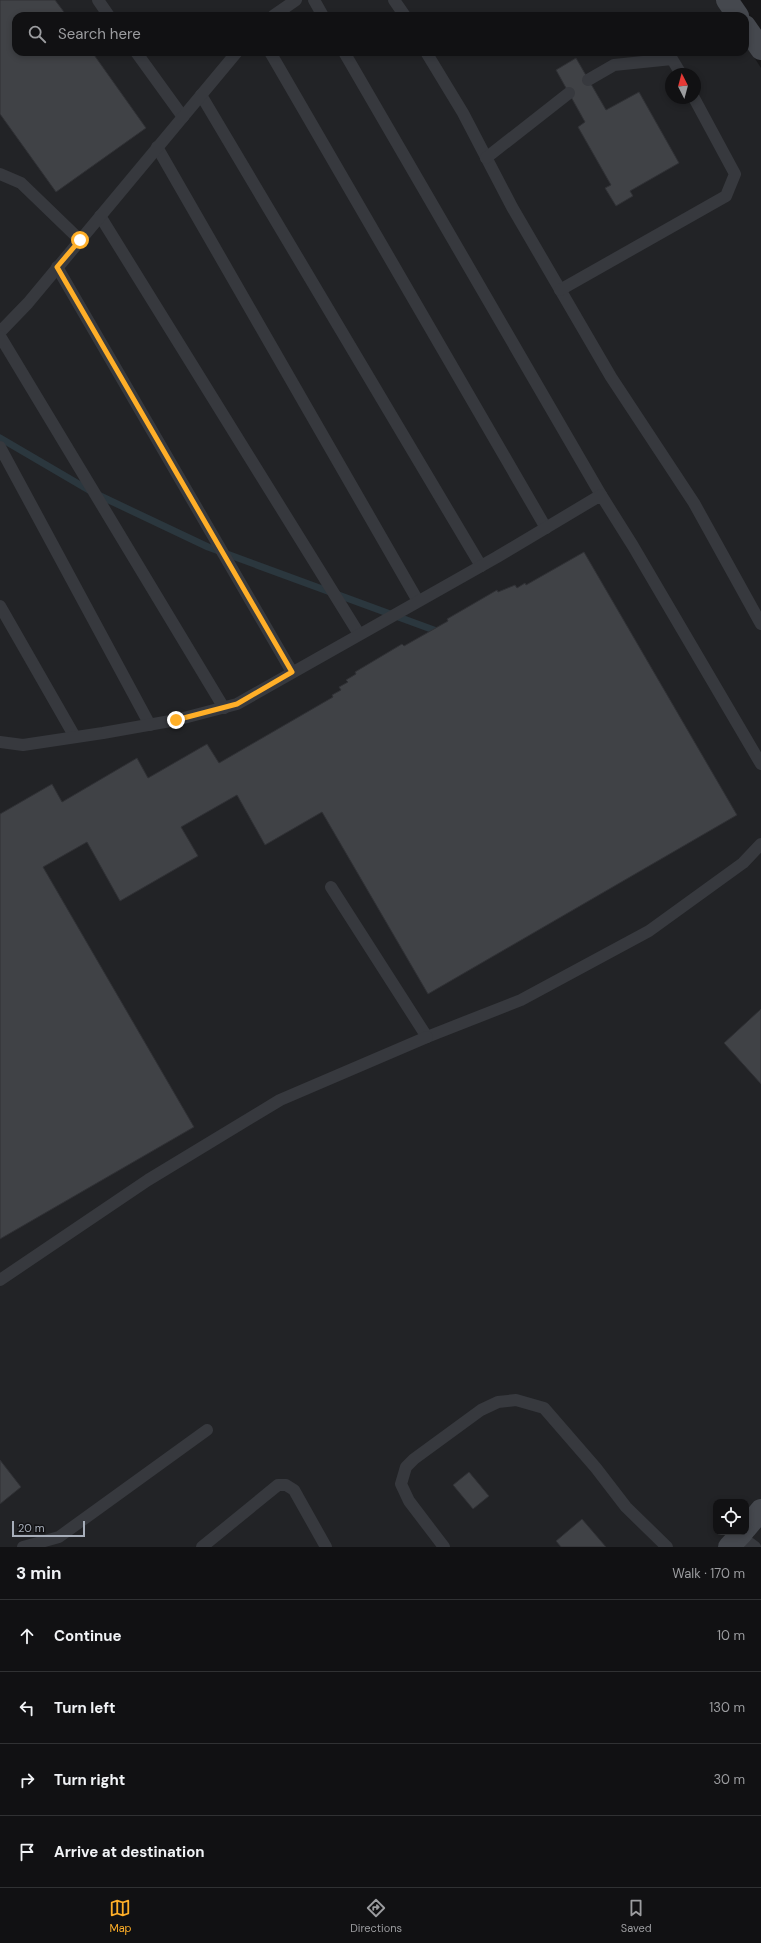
<!DOCTYPE html>
<html lang="en">
<head>
<meta charset="utf-8">
<style>
	body { margin:0; font-family:"DM Sans",sans-serif; background:#1a1a1c; color:#f1f3f6 }
	.controls { position:absolute; right:12px; bottom:12px; display:grid; overflow:hidden; border-radius:8px; box-shadow:0 2px 6px #0003 }
	.controls button { width:36px; height:36px; display:grid; place-items:center; padding:0; border:0; border-bottom:1px solid #303133; background:#111113; color:#f1f3f6; font:20px sans-serif }
	.compass { position:absolute; left:665px; top:68px; width:36px; height:36px; border-radius:50%; background:#111113; box-shadow:0 2px 6px #0003; rotate:354deg }
	.scale { position:absolute; left:12px; bottom:10px; width:73px; box-sizing:border-box; padding-left:4px; border:2px solid #a7aeba; border-top:0; font-size:11px; line-height:14px; white-space:nowrap; color:#a7aeba; -webkit-text-stroke:3px #121214; paint-order:stroke }
	.stop { position:absolute; width:12px; height:12px; margin:-9px; border:3px solid #ffaf28; border-radius:50%; background:#fff }
	.stop.end { background:#ffaf28; border-color:#fff; box-shadow:0 1px 4px #0008 }
	.list { margin:0; padding:0; list-style:none }
	h2 { display:flex; justify-content:space-between; align-items:center; height:52px; margin:0; padding:0 16px; font-size:17px }
	h2 small { font-size:13px; font-weight:400; color:#9c9da0 }
	.list li { display:grid; grid-template-columns:26px 1fr auto; gap:12px; align-items:center; box-sizing:border-box; height:72px; padding:0 16px; border-top:1px solid #303133 }
	.list b { display:block; font-size:15px; white-space:nowrap }
	.list em { font-size:13px; font-style:normal; color:#9c9da0 }
	.icon { flex:none; width:22px; height:22px; fill:none; stroke:currentColor; stroke-width:2; stroke-linecap:round; stroke-linejoin:round }
	.map { position:relative; flex:none; width:761px; height:1547px; overflow:hidden }
	.search { position:absolute; background:#111113; box-shadow:0 2px 6px #0003; left:12px; right:12px; top:12px; height:44px; display:flex; align-items:center; gap:10px; box-sizing:border-box; padding:0 14px; border-radius:12px; color:#9c9da0; font-size:15px }
	.sheet { height:340px; background:#111113 }
	nav { display:flex; justify-content:space-around; align-items:center; box-sizing:border-box; height:56px; border-top:1px solid #303133; background:#111113; font-size:11px; color:#9c9da0 }
	nav a { display:grid; justify-items:center; gap:2px }
	nav .on { color:#ffaf28 }
	.map>svg:first-child { display:block }
	.built { fill:#222326; fill-rule:evenodd }
	.lines { fill:none; stroke-linecap:round; stroke-linejoin:round }
	.stream { stroke:#2b373e; stroke-width:7 }
	.building { fill:#404246; stroke:#303135 }
	.lane { stroke:#37393e; stroke-width:12 }
	.secondary { stroke:#45484e; stroke-width:22 }
	.route { stroke:#ffaf28; stroke-width:5 }
</style>
</head>
<body>
<div class="map">
<svg width="761" height="1547" viewBox="0 0 761 1547">
	<rect width="100%" height="100%" fill="#171719"/>
	<!-- built -->
	<path class="built" d="M0 0H716L727 16H16V52H745V43L761 68V1547H0ZM671 74H695V98H671ZM716 1502H746V1532H716Z"/>
	<g class="lines">
		<!-- stream -->
		<path class="stream" d="M0 438 94 493 208 547 442 633"/>
	</g>
	<!-- building -->
	<g class="building">
		<path d="M0 0H55L67 16H16V52H92L146 128 56 192 0 114Z"/>
		<path d="M576 58 606 110 639 92 679 163 630 191 633 196 616 206 605 188 611 185 578 127 585 122 556 70Z"/>
		<path d="M584 552 737 815 428 994 322 812 265 845 237 795 181 827 198 856 120 901 87 842 43 867 194 1127 0 1239V814L52 784 62 802 137 758 148 778 207 744 219 763 333 697 332 695 341 690 339 687 348 682 346 680 356 674 355 672 402 644 404 646 448 621 447 619 497 590 498 592 515 585 517 588 525 583 526 585Z"/>
		<path d="M761 1009V1084L724 1043Z"/>
		<path d="M0 1460 21 1487 0 1504Z"/>
		<path d="M469 1472 489 1496 473 1509 453 1485Z"/>
		<path d="M582 1519 606 1547H561L556 1541Z"/>
	</g>
	<g class="lines">
		<!-- lane -->
		<g class="lane">
			<path d="M98 0 109 16"/>
			<path d="M314 0 323 16"/>
			<path d="M394 0 405 16"/>
			<path d="M273 16 296 0"/>
			<path d="M136 52 183 117"/>
			<path d="M270 52 546 528"/>
			<path d="M344 52 601 495"/>
			<path d="M426 52 463 113 512 207 611 377 694 503 761 624"/>
			<path d="M588 80 614 65 672 59 681 74"/>
			<path d="M201 95 481 566"/>
			<path d="M157 147 418 601"/>
			<path d="M486 158 569 93"/>
			<path d="M0 174 21 183 80 240"/>
			<path d="M100 216 359 634"/>
			<path d="M57 267 292 672"/>
			<path d="M560 290 726 196 735 174 694 98"/>
			<path d="M0 332 28 303 237 52"/>
			<path d="M0 336 224 708"/>
			<path d="M0 447 150 725"/>
			<path d="M0 606 75 737"/>
			<path d="M0 742 23 745 103 733 176 720 237 704 497 557 601 495 633 546 761 764"/>
			<path d="M331 887 427 1037 521 1000 649 931 743 863 761 844"/>
			<path d="M0 1280 148 1180 280 1100 427 1037"/>
			<path d="M740 1536 755 1547"/>
			<path d="M23 1547 59 1537 207 1430"/>
			<path d="M202 1547 278 1485H286L294 1490 326 1547"/>
			<path d="M444 1547 409 1501 401 1484 406 1467 414 1459 481 1410 498 1402 516 1400 544 1408 596 1468 626 1507 667 1547"/>
		</g>
		<!-- secondary -->
		<g class="secondary">
			<path d="M727 0 738 16"/>
			<path d="M745 26 761 49"/>
			<path d="M746 1528 761 1510"/>
			<path d="M729 1547 743 1532"/>
		</g>
	</g>
	<g class="lines">
		<!-- route -->
		<path class="route" d="M80 240 57 267 292 672 237 704 176 720"/>
	</g>
</svg>
<div class="controls">
<button><svg class="icon" aria-label="locate" viewBox="0 0 24 24"><circle cx="12" cy="12" r="6"/><path d="M12 2v4M12 18v4M2 12h4M18 12h4"/></svg></button>
</div>
<svg class="compass" viewBox="-18 -18 36 36"><path d="M0-13l5 13h-10z" fill="#e53935"/><path d="M0 13l5-13h-10z" fill="#9c9da0"/></svg>
<div class="scale">20 m</div>
<div class="stop" style="left:80px;top:240px"></div>
<div class="stop end" style="left:176px;top:720px"></div>
<div class="search"><svg class="icon" aria-label="search" viewBox="0 0 24 24"><circle cx="10" cy="10" r="6"/><path d="M15 15l6 6"/></svg>Search here</div>
</div>
<section class="sheet">
<h2>3 min<small>Walk · 170 m</small></h2>
<ul class="list">
<li><svg class="icon" aria-label="ahead" viewBox="0 0 24 24"><path d="M12 20V5M6 11l6-6 6 6"/></svg><div><b>Continue</b></div><em>10 m</em></li>
<li><svg class="icon" aria-label="left" viewBox="0 0 24 24"><path d="M17 20v-9H6M10 6l-5 5 5 5"/></svg><div><b>Turn left</b></div><em>130 m</em></li>
<li><svg class="icon" aria-label="right" viewBox="0 0 24 24"><path d="M7 20v-9h11M14 6l5 5-5 5"/></svg><div><b>Turn right</b></div><em>30 m</em></li>
<li><svg class="icon" aria-label="arrive" viewBox="0 0 24 24"><path d="M6 21V4h12l-3 4 3 4H6"/></svg><div><b>Arrive at destination</b></div></li>
</ul>
</section>
<nav>
<a class="on"><svg class="icon" aria-label="map" viewBox="0 0 24 24"><path d="M3 6l6-2 6 2 6-2v14l-6 2-6-2-6 2zM9 4v14M15 6v14"/></svg>Map</a>
<a><svg class="icon" aria-label="directions" viewBox="0 0 24 24"><path d="M12 3l9 9-9 9-9-9zM9 14v-3h6M13 9l2 2-2 2"/></svg>Directions</a>
<a><svg class="icon" aria-label="saved" viewBox="0 0 24 24"><path d="M7 4h10v16l-5-4-5 4z"/></svg>Saved</a>
</nav>
</body>
</html>
